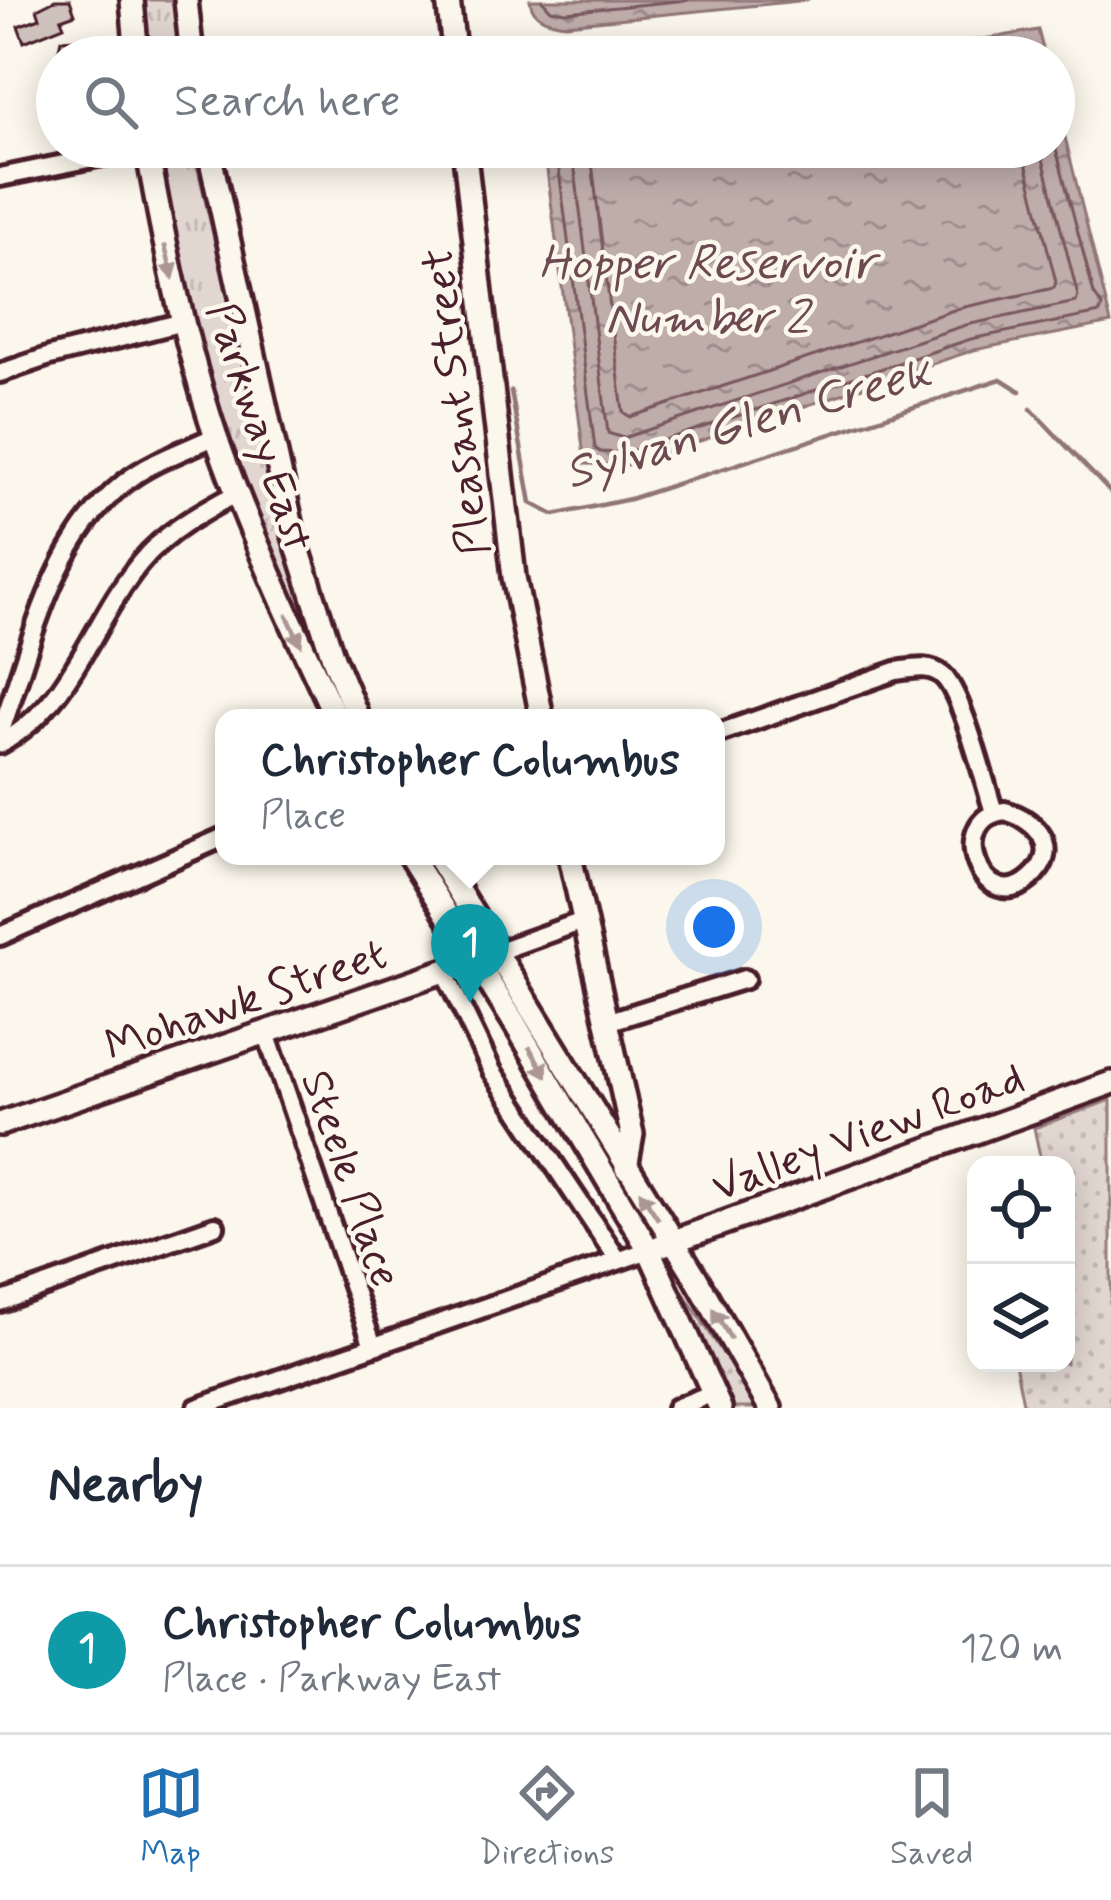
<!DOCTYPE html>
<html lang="en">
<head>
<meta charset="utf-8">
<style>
	body { margin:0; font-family:Mynerve,sans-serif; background:#f2f2f3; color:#1f2937 }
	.controls { position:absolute; right:36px; bottom:36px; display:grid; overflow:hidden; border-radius:24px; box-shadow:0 6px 30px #0003 }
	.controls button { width:108px; height:108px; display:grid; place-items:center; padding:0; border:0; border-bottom:3px solid #e0e1e3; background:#fff; color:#1f2937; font:60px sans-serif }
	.you { position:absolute; left:714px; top:927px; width:42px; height:42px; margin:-30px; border:9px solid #fff; border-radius:50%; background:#1a73e8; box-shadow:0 0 0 18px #1a73e833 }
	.badge { display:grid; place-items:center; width:78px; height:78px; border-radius:50%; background:#1f6fb2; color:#fff; font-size:39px; font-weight:700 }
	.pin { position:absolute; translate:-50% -99px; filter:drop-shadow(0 3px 6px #0008) }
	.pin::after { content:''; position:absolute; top:63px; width:42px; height:36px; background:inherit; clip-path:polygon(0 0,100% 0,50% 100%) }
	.popup { position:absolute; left:215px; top:709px; width:510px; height:156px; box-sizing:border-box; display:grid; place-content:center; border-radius:24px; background:#fff; filter:drop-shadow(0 3px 9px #0005); font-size:39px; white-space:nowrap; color:#747a83 }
	.popup b { font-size:45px; color:#1f2937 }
	.popup::after { content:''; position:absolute; left:50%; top:100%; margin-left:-24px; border:24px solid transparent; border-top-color:#fff }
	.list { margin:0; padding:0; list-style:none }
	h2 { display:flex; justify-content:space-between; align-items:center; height:156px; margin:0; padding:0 48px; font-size:51px }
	h2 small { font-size:39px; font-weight:400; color:#747a83 }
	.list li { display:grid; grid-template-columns:78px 1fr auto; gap:36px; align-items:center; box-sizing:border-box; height:168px; padding:0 48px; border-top:3px solid #e0e1e3 }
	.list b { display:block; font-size:45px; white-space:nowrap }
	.list p { margin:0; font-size:39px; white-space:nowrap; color:#747a83 }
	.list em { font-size:39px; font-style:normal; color:#747a83 }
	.icon { flex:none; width:66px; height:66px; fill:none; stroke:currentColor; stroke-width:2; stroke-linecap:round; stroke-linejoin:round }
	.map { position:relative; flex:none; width:1111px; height:1408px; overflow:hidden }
	.search { position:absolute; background:#fff; box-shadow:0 6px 30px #0003; left:36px; right:36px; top:36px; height:132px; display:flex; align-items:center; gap:30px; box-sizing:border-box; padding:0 42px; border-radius:66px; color:#747a83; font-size:45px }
	.sheet { height:324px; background:#fff }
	nav { display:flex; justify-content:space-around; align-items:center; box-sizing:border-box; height:168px; border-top:3px solid #e0e1e3; background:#fff; font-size:33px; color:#747a83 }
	nav a { display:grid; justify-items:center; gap:6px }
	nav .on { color:#1f6fb2 }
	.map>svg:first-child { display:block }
	.grass { fill:url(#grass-tufts); stroke:#967b7e; stroke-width:3 }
	.park { fill:url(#park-dots); stroke:#967b7e; stroke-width:3 }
	.water { fill:url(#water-ripples); stroke:#907477; stroke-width:3 }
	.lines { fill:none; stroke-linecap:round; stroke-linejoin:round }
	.shore { stroke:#79585e; stroke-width:3 }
	.stream { stroke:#907477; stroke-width:4.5 }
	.building { fill:#cfc2bc; stroke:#4a1f2b; stroke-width:3 }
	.minor-casing { stroke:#4a1f2b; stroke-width:26 }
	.tertiary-casing { stroke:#4a1f2b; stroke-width:30 }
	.minor { stroke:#fbf7ec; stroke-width:16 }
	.tertiary { stroke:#fbf7ec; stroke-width:21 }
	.oneway { fill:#ab9695 }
	.labels { text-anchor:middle; stroke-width:9; stroke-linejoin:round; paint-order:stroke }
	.street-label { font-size:45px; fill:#4a1f2b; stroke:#fbf7ec }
	.water-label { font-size:48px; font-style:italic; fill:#6d4a51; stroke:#fbf7ec }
</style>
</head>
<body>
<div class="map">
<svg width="1111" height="1408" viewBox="0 0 1111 1408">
	<defs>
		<pattern id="grass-tufts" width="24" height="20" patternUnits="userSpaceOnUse" patternTransform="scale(3)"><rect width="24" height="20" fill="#e2d7d0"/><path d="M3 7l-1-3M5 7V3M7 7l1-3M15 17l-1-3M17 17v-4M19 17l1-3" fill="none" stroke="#c3b8b3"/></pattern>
		<pattern id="park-dots" width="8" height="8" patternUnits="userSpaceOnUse" patternTransform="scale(3)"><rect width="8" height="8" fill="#e2d7d0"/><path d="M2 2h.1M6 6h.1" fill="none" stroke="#c3b8b3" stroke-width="1.8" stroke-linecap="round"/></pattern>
		<pattern id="water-ripples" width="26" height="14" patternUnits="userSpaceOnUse" patternTransform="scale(3)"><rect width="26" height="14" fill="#bfadaa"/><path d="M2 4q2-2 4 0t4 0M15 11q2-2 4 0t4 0" fill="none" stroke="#9d8c8b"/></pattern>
	</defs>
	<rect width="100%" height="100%" fill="#fbf7ec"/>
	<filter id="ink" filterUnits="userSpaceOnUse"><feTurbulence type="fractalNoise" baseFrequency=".00833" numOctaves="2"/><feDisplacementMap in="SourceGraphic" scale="24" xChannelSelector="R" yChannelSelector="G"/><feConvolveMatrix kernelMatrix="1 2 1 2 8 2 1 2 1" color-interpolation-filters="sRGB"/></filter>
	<g filter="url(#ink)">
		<!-- grass -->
		<g class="grass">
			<path d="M140 0H177L184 57H144Z"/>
			<path d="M187 152 196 161 284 541 347 718H342L232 466 177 269 160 162 165 156Z"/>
		</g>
		<!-- park -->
		<g class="park">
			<path d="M1111 1100V1408H1024L1015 1363H1066V1165H1042L1034 1128Z"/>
			<path d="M671 1273 758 1408H730Z"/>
		</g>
		<!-- water -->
		<g class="water">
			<path d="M530 0H809L566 24C550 22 532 19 530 0Z"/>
			<path d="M1038 30 1045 57H885L892 54Z"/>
			<path d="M1054 93 1111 323 974 350 628 465 585 464 544 147H1054Z"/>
		</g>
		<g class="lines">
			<!-- shore -->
			<g class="shore">
				<path d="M542 0 551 10 566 12 688 0"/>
				<path d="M556 147 595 448 600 452 625 453 971 339 1100 313 1102 306 1094 294 1054 141"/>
				<path d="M572 147 608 433 623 438 966 325 1076 302 1078 296 1040 147"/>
				<path d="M590 147 623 412 630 417 960 308 1054 288 1056 282 1022 147"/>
			</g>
			<!-- stream -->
			<g class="stream">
				<path d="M511 391 531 503 554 515 630 499 1001 379 1020 391"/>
				<path d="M1031 409 1111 493"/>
			</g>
		</g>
		<!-- building -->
		<g class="building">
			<path d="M55 0H70L75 14 61 19 64 26 24 42 18 26 40 18 37 9Z"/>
			<path d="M76 39 80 57H57L61 40Z"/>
		</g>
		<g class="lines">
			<defs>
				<g id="minor">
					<path d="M0 177 147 147"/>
					<path d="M0 373 50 356 183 322"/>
					<path d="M0 733C31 648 50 543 124 483 150 462 186 450 216 436"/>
					<path d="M716 734 896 671C912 669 929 664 942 675 962 691 985 785 994 812"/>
					<path d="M0 744C73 704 90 624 140 563 165 532 202 512 237 493"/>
					<path d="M1005 811C1037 820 1063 849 1031 878 983 921 944 818 1005 811Z"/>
					<path d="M0 936 224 837"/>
					<path d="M496 952 583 921"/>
					<path d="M444 971 492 1071 618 1260"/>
					<path d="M607 1022 745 979"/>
					<path d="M266 1033 373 1346"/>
					<path d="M0 1302 215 1226"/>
					<path d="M197 1408 649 1250"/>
					<path d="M676 1408 713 1393"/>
				</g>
				<g id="tertiary">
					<path d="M132 0 137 57"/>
					<path d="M186 0 192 57"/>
					<path d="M448 0 455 57"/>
					<path d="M147 147C164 246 185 345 217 440 251 536 293 627 336 718"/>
					<path d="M208 147 294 536 333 658 358 718"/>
					<path d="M464 147 514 577 542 718"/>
					<path d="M410 856 514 1022 649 1250 720 1408"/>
					<path d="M437 856 695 1276 770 1408"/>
					<path d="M570 856 632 1134 626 1168"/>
					<path d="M0 1124 487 956"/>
					<path d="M660 1246 1111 1083"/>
				</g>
			</defs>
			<!-- minor casing -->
			<use href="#minor" class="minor-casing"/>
			<!-- tertiary casing -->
			<use href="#tertiary" class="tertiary-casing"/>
			<!-- minor -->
			<use href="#minor" class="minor"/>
			<!-- tertiary -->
			<use href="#tertiary" class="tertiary"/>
		</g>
		<!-- one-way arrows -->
		<defs><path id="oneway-solid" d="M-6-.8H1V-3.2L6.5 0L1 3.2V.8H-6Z" transform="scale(3)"/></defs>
		<g class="oneway">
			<use href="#oneway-solid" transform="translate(169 262) rotate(76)"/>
			<use href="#oneway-solid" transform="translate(294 630) rotate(65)"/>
			<use href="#oneway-solid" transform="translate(538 1062) rotate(59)"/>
			<use href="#oneway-solid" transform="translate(649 1205) rotate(-123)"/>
			<use href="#oneway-solid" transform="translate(722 1324) rotate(-120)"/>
		</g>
	</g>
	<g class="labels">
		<!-- street labels -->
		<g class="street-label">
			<text transform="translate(454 402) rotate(-97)" y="16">Pleasant Street</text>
			<text transform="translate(262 426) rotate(72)" y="16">Parkway East</text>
			<text transform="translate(245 998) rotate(-19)" y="16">Mohawk Street</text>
			<text transform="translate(867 1130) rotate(-20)" y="16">Valley View Road</text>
			<text transform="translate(353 1178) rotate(71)" y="16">Steele Place</text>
		</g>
		<!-- water labels -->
		<g class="water-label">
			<text x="707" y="278">Hopper Reservoir<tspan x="707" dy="55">Number 2</tspan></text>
			<text transform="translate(747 420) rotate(-16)" y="17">Sylvan Glen Creek</text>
		</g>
	</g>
</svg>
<div class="controls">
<button><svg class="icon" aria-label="locate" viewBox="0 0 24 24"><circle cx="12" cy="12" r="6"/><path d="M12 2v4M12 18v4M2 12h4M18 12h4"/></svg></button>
<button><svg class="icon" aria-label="layers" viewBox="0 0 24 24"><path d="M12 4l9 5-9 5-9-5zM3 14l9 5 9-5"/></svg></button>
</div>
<div class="you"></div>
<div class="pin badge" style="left:470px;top:1003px;background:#0f9aa8">1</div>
<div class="popup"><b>Christopher Columbus</b>Place</div>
<div class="search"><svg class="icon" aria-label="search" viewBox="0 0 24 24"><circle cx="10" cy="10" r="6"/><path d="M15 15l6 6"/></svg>Search here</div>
</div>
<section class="sheet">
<h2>Nearby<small></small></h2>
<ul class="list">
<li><span class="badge" style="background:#0f9aa8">1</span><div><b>Christopher Columbus</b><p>Place · Parkway East</p></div><em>120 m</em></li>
</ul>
</section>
<nav>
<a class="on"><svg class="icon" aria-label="map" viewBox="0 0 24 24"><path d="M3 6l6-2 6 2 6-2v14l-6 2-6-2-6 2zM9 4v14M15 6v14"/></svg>Map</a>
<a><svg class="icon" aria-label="directions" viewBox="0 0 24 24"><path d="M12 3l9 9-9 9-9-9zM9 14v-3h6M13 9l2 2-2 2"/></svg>Directions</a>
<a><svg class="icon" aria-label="saved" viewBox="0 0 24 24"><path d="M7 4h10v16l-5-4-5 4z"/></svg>Saved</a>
</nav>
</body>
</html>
